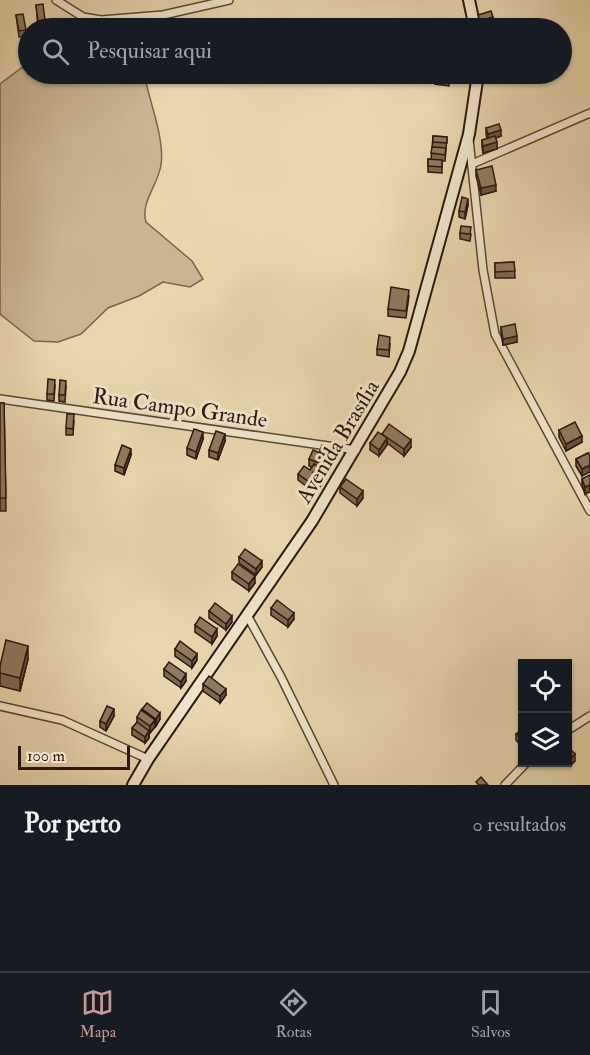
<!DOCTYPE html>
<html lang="pt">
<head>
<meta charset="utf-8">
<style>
	body { margin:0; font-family:"IM FELL Double Pica",serif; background:#20242c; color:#f1f3f6 }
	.controls { position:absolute; right:18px; bottom:18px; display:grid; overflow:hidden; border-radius:0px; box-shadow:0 2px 4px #0004 }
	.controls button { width:54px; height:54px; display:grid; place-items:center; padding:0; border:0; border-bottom:2px solid #363941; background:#171b24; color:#f1f3f6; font:30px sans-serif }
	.scale { position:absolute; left:18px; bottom:15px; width:112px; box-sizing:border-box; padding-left:6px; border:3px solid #2c160e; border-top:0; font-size:16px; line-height:21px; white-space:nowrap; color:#2c160e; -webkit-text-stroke:4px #f0e5ca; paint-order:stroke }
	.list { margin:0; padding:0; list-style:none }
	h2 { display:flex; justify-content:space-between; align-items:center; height:78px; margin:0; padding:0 24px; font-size:26px }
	h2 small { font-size:20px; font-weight:400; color:#9ea1a6 }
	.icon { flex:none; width:33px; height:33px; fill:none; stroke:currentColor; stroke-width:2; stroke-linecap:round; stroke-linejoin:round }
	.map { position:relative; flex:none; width:590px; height:785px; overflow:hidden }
	.search { position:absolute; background:#171b24; box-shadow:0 2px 4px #0004; left:18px; right:18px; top:18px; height:66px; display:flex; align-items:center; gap:15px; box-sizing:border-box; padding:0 21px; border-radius:33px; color:#9ea1a6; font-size:22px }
	.sheet { height:186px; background:#171b24 }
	nav { display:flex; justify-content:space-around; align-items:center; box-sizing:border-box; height:84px; border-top:2px solid #363941; background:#171b24; font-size:16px; color:#9ea1a6 }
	nav a { display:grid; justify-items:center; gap:3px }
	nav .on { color:#c59692 }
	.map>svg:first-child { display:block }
	.green { fill:#c8b692; stroke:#7a6650; stroke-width:1.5 }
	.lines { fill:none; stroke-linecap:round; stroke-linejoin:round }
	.street-casing { stroke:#5b4636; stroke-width:10 }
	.secondary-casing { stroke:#2c160e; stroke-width:14 }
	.street { stroke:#f0e5ca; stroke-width:7 }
	.secondary { stroke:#f0e5ca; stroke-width:10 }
	.wall { fill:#7a6953; stroke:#2c160e; stroke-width:1.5 }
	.shaded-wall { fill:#635544; stroke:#2c160e; stroke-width:1.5 }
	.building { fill:#8e7a61; stroke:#2c160e; stroke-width:1.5 }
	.labels { text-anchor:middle; stroke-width:6; stroke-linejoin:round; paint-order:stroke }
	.street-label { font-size:22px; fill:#2c160e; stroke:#f0e5ca }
</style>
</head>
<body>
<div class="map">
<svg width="590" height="785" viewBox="0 0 590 785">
	<rect width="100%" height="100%" fill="#e8d7ad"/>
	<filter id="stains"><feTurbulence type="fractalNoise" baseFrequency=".00333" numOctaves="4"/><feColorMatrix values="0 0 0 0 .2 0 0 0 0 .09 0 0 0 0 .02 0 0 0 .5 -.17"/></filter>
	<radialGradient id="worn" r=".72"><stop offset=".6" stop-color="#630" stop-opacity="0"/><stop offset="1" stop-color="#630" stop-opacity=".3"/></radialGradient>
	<!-- green -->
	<path class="green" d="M28 63V74H144C149 100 165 139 161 165 158 185 140 203 146 222L192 261 203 279 190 287 163 282 139 296 108 308 81 334 58 342 34 341 0 314V84Z"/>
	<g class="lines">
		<defs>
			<g id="street">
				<path d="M56 0 83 17 101 20 163 15 229 0"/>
				<path d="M469 139 483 270 495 334 590 511"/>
				<path d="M472 164 590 113"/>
				<path d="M0 399 356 450"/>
				<path d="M247 615 281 677 334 785"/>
				<path d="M0 706 62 720 148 759"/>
				<path d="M568 730 590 716"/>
				<path d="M505 785 527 762"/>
			</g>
			<g id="secondary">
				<path d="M469 0 475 28"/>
				<path d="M133 785 148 759 312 521 400 372 409 351 469 134 478 74"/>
			</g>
		</defs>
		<!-- street casing -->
		<use href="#street" class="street-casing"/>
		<!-- secondary casing -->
		<use href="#secondary" class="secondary-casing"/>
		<!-- street -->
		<use href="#street" class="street"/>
		<!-- secondary -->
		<use href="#secondary" class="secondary"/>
	</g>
	<!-- wall -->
	<g class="wall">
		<path d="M36 5 45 20V27L38 28Z"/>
		<path d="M16 15 26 30V36L19 37Z"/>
		<path d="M435 74H449V86L435 84Z"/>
		<path d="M486 128 501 136 496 138 497 149 483 153 482 147V140L487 139 486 134Z"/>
		<path d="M433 136 447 137 445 161H442V173L428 172V159L431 160Z"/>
		<path d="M476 170 496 191 481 195 476 176Z"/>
		<path d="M468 205 465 219 459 217V211Z"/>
		<path d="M460 233 471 234 470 241 460 239Z"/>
		<path d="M514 262 515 278H495V263Z"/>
		<path d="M409 296 406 318 388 316V309Z"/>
		<path d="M501 327 517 342 503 345 501 334Z"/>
		<path d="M390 344 389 357 377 355V349Z"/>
		<path d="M55 386 54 401 47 400V394Z"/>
		<path d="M66 387 65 402 59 401V395Z"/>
		<path d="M0 403H4L6 511H0Z"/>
		<path d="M74 421 73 435H66V428Z"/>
		<path d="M559 430 582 442 566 451 559 437Z"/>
		<path d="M382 434 411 447 404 456 387 443V445L379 456 370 450V443L382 435Z"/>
		<path d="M203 439 196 459 187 455V448Z"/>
		<path d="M225 441 218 460 209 457V450Z"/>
		<path d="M320 451 334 455 332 461V465L329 474 325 472V477L321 483V485L315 493 298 480V474L310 470 312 467 309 466V459L320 453Z"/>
		<path d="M588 453 582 476 576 466V459Z"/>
		<path d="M131 455 124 475 115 471V465Z"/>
		<path d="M590 475 585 494 582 485V479Z"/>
		<path d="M340 487 363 498 357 506 340 493Z"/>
		<path d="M239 557 262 567 256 575 239 563Z"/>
		<path d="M232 572 255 583 249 591 232 579Z"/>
		<path d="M271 608 294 619 288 627 271 615Z"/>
		<path d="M209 611 232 622 226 630 209 618Z"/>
		<path d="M195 625 217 636 212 644 195 632Z"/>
		<path d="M175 649 197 660 192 668 175 656Z"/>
		<path d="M28 659 20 691 0 686V666Z"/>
		<path d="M164 669 186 681 181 688 164 676Z"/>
		<path d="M203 684 226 695 220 703 203 691Z"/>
		<path d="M142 709 160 719 156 726 155 725V727L150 733 149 732V738L145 743 132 735V728L137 723V717L142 711Z"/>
		<path d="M114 716 106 731 100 727V721Z"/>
		<path d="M522 730V747L516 740V734Z"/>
		<path d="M567 746 575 761 570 766 567 762Z"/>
	</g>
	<!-- shaded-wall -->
	<g class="shaded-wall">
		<path d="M493 17V24L480 28V21Z"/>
		<path d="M501 130V136L488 141V134Z"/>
		<path d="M497 142V149L483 153V146Z"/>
		<path d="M496 185V191L481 195V188Z"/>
		<path d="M468 199V205L465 219V212Z"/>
		<path d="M517 336V342L503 345V339Z"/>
		<path d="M203 432V439L196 459V452Z"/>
		<path d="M225 434V441L218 460V453Z"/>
		<path d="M582 436V442L566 451V444Z"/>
		<path d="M387 438V445L379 456V450Z"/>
		<path d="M411 440V447L404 456V449Z"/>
		<path d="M131 449V455L124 475V468Z"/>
		<path d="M334 449 332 465 329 474V467L332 459V455Z"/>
		<path d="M590 465V472L582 476V469Z"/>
		<path d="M325 470V477L321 483V476Z"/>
		<path d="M321 478V485L315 493V486Z"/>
		<path d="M590 485V492L585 494V487Z"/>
		<path d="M363 491V498L357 506V499Z"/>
		<path d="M262 561V567L256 575V569Z"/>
		<path d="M255 576V583L249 591V584Z"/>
		<path d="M294 613V619L288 627V620Z"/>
		<path d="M232 616V622L226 630V624Z"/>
		<path d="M217 629V636L212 644V637Z"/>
		<path d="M28 646V659L20 691V678Z"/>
		<path d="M197 654V660L192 668V661Z"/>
		<path d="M186 674V681L181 688V682Z"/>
		<path d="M226 689V695L220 703V696Z"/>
		<path d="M114 709V716L106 731V724Z"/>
		<path d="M160 713V719L156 726V719Z"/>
		<path d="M155 720V727L150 733V726Z"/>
		<path d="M149 731V738L145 743V737Z"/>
		<path d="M575 754V761L570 766V759Z"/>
	</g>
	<!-- building -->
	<g class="building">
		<path d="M43 4 45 20 38 21 36 5Z"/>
		<path d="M491 11 493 17 480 21 478 15Z"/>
		<path d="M23 14 26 30 19 31 16 15Z"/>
		<path d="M435 74H449V79L435 78Z"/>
		<path d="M499 124 501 130 488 134 486 128Z"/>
		<path d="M433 136 447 137V143L433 142Z"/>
		<path d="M495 136 497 142 483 146 482 140Z"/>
		<path d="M432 147 446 148 445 155 431 153Z"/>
		<path d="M428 159 442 160V167L428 166Z"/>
		<path d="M492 166 496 185 481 188 476 170Z"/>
		<path d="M462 197 468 199 465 212 459 211Z"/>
		<path d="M461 226 471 227 470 234 460 233Z"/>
		<path d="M514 262 515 271 495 272V263Z"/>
		<path d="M391 287 409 290 406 311 388 309Z"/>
		<path d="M515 324 517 336 503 339 501 327Z"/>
		<path d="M379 335 390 337 389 350 377 349Z"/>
		<path d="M48 379 55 380 54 394H47Z"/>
		<path d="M60 380 66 381 65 395H59Z"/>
		<path d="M0 403H4L6 498H0Z"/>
		<path d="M67 414H74L73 429 66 428Z"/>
		<path d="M575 422 582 436 566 444 559 430Z"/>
		<path d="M389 424 411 440 404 449 382 434Z"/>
		<path d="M194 429 203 432 196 452 187 448Z"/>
		<path d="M216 431 225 434 218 453 209 450Z"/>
		<path d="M378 432 387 438 379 450 370 443Z"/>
		<path d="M122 445 131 449 124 468 115 465Z"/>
		<path d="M322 445 334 449 332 455 320 451Z"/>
		<path d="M313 450 332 458 329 467 309 459Z"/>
		<path d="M588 453 590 456V465L582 469 576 459Z"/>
		<path d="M314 464 325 470 321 476 312 472 321 478 315 486 298 474 304 466 310 470Z"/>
		<path d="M590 475V485L585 487 582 479Z"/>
		<path d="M346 479 363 491 357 499 340 487Z"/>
		<path d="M245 549 262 561 256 569 239 557Z"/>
		<path d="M238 564 255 576 249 584 232 572Z"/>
		<path d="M277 600 294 613 288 620 271 608Z"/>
		<path d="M215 603 232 616 226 624 209 611Z"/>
		<path d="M200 617 217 629 212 637 195 625Z"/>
		<path d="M6 640 28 646 20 678 0 673V666Z"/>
		<path d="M180 641 197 654 192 661 175 649Z"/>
		<path d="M169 662 186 674 181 682 164 669Z"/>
		<path d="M209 676 226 689 220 696 203 684Z"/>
		<path d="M147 703 160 713 156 719 142 709Z"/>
		<path d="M107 706 114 709 106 724 100 721Z"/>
		<path d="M141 710 155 720 150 726 137 717Z"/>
		<path d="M137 722 149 731 145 737 132 728Z"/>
		<path d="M522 729V740L516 734Z"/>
		<path d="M567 746 575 754 570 759 567 757Z"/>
		<path d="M481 777 488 785H479L476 782Z"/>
	</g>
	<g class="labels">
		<!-- street labels -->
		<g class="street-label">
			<text transform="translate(180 407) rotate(8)" y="8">Rua Campo Grande</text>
			<text transform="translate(337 441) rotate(-59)" y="8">Avenida Brasília</text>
		</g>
	</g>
	<rect width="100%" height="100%" filter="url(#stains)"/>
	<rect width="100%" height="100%" fill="url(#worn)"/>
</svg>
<div class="controls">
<button><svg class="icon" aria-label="locate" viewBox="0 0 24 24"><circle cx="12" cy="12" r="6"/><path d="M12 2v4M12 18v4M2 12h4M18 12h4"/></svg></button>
<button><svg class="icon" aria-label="layers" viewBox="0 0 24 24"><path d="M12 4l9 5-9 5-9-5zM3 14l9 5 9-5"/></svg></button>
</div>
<div class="scale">100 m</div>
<div class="search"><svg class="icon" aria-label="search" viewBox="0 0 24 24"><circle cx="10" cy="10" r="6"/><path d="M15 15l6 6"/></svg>Pesquisar aqui</div>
</div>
<section class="sheet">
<h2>Por perto<small>0 resultados</small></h2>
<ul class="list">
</ul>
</section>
<nav>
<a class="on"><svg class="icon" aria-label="map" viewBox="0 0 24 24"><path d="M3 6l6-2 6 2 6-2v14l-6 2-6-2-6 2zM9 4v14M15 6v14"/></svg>Mapa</a>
<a><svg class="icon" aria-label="directions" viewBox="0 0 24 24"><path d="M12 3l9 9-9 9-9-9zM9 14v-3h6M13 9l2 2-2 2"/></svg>Rotas</a>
<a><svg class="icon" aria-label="saved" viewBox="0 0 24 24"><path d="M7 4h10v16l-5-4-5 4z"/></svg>Salvos</a>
</nav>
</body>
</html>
